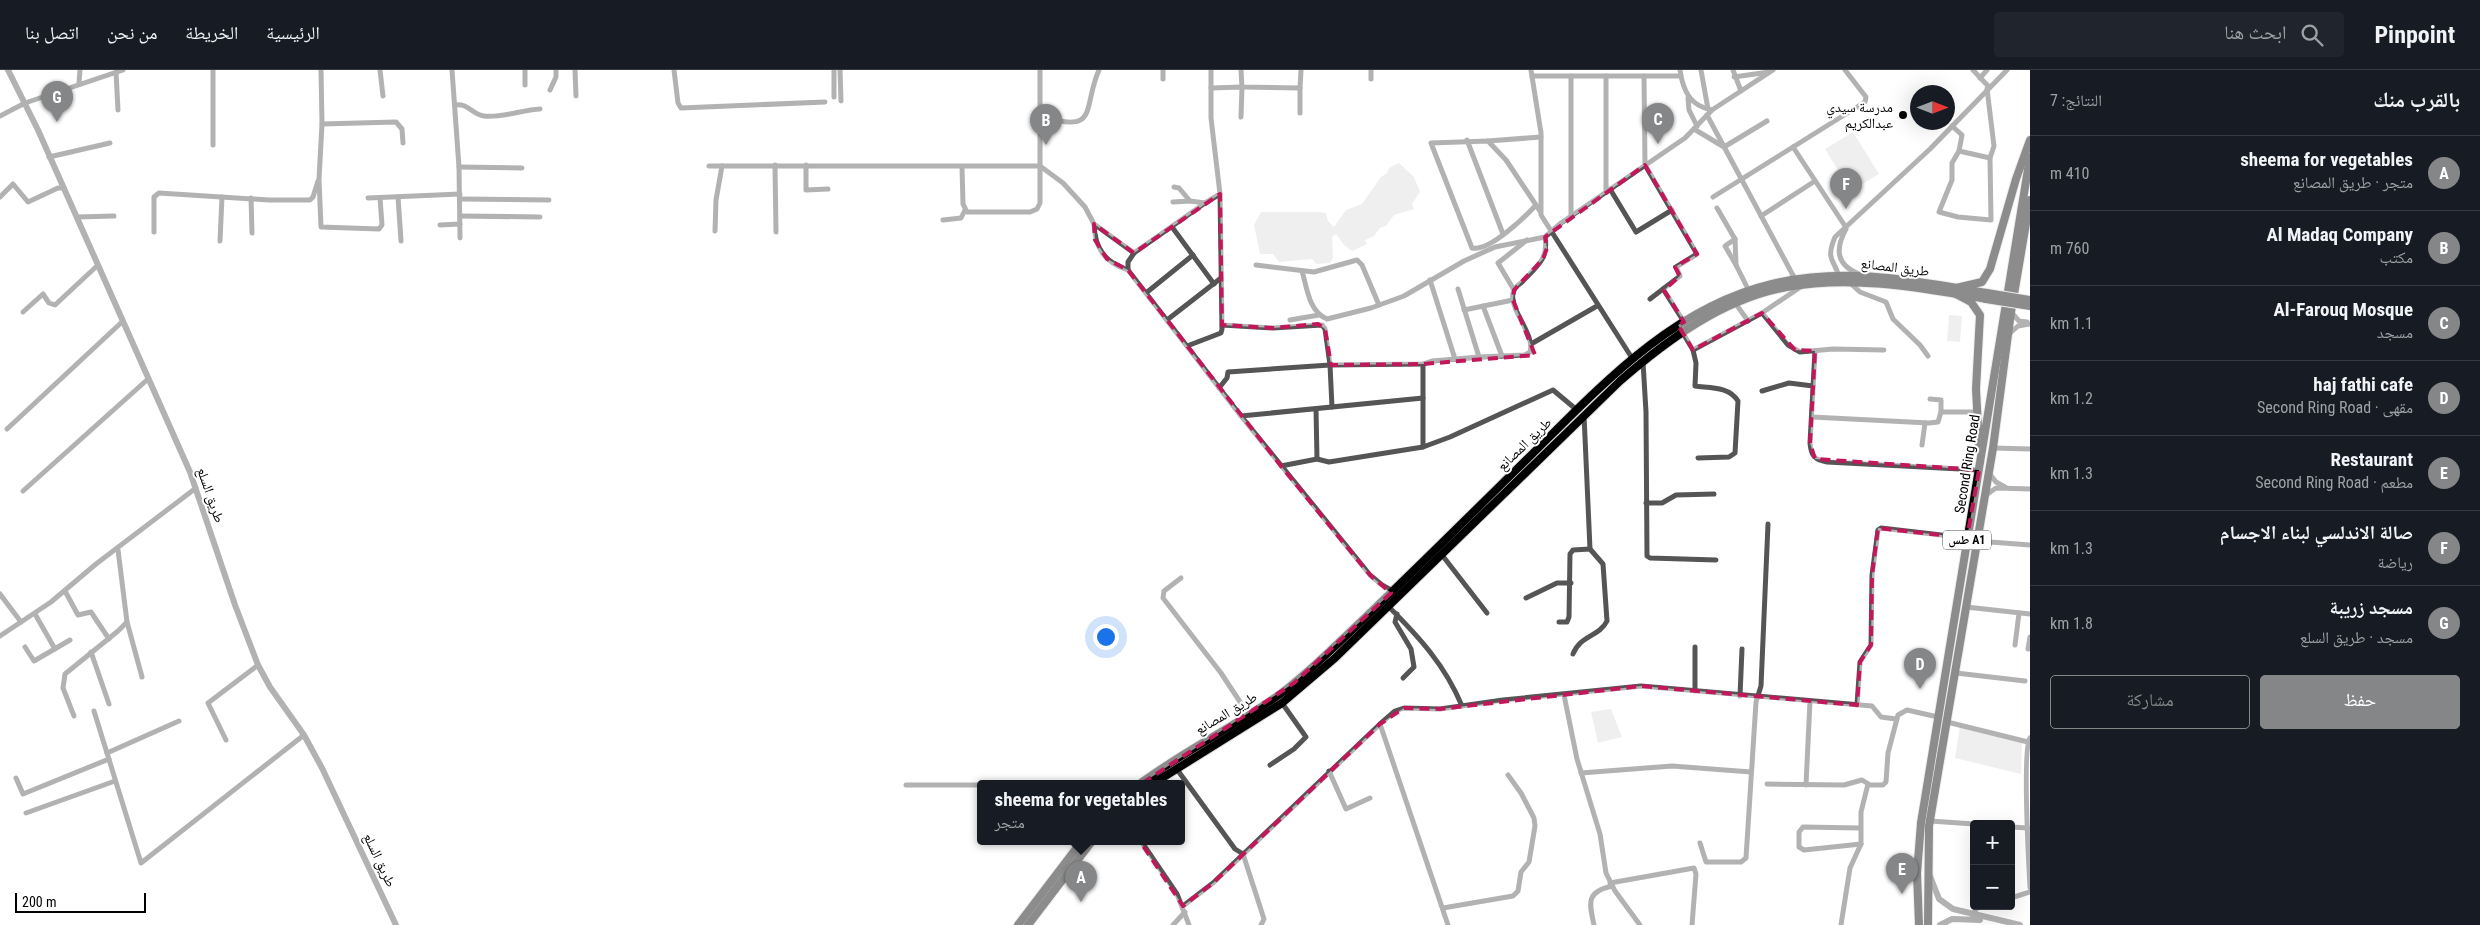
<!DOCTYPE html>
<html lang="ar">
<head>
<meta charset="utf-8">
<style>
	body { margin:0; font-family:"Roboto Condensed","Noto Naskh Arabic",sans-serif; background:#20242c; color:#f1f3f6; direction:rtl }
	.controls { position:absolute; right:15px; bottom:15px; display:grid; overflow:hidden; border-radius:5px; box-shadow:0 5px 20px #0002 }
	.controls button { width:45px; height:45px; display:grid; place-items:center; padding:0; border:0; border-bottom:1px solid #363941; background:#171b24; color:#f1f3f6; font:25px sans-serif }
	.compass { position:absolute; left:1910px; top:15px; width:45px; height:45px; border-radius:50%; background:#171b24; box-shadow:0 5px 20px #0002; rotate:90deg }
	.scale { position:absolute; left:15px; bottom:12px; width:131px; box-sizing:border-box; padding-left:5px; border:2px solid #000; border-top:0; font-size:14px; line-height:18px; white-space:nowrap; color:#000; -webkit-text-stroke:4px #fff; paint-order:stroke }
	.you { position:absolute; left:1105px; top:566px; width:18px; height:18px; margin:-12px; border:4px solid #fff; border-radius:50%; background:#1a73e8; box-shadow:0 0 0 8px #1a73e833 }
	.badge { display:grid; place-items:center; width:32px; height:32px; border-radius:50%; background:#858687; color:#fff; font-size:16px; font-weight:700 }
	.pin { position:absolute; translate:-50% -41px; filter:drop-shadow(0 1px 2px #0008) }
	.pin::after { content:''; position:absolute; top:26px; width:18px; height:15px; background:inherit; clip-path:polygon(0 0,100% 0,50% 100%) }
	.popup { position:absolute; left:977px; top:710px; width:208px; height:65px; box-sizing:border-box; display:grid; place-content:center; border-radius:5px; background:#171b24; filter:drop-shadow(0 1px 4px #0005); font-size:16px; white-space:nowrap; color:#9ea1a6 }
	.popup b { font-size:19px; color:#f1f3f6 }
	.popup::after { content:''; position:absolute; left:50%; top:100%; margin-left:-10px; border:10px solid transparent; border-top-color:#171b24 }
	.list { margin:0; padding:0; list-style:none }
	h2 { display:flex; justify-content:space-between; align-items:center; height:65px; margin:0; padding:0 20px; font-size:21px }
	h2 small { font-size:16px; font-weight:400; color:#9ea1a6 }
	.list li { display:grid; grid-template-columns:32px 1fr auto; gap:15px; align-items:center; box-sizing:border-box; height:75px; padding:0 20px; border-top:1px solid #363941 }
	.list b { display:block; font-size:19px; white-space:nowrap }
	.list p { margin:0; font-size:16px; white-space:nowrap; color:#9ea1a6 }
	.list em { font-size:16px; font-style:normal; color:#9ea1a6 }
	.actions { display:flex; gap:10px; padding:15px 20px }
	.actions a { flex:1; padding:11px 0; border:1px solid #858687; border-radius:5px; text-align:center; font-size:18px; color:#858687 }
	.actions .main { background:#858687; color:#fff }
	.icon { flex:none; width:28px; height:28px; fill:none; stroke:currentColor; stroke-width:2; stroke-linecap:round; stroke-linejoin:round }
	.map { position:relative; flex:none; width:2030px; height:855px; overflow:hidden; direction:ltr }
	header { display:flex; align-items:center; gap:30px; box-sizing:border-box; height:70px; padding:0 25px; background:#171b24; border-bottom:1px solid #363941 }
	header strong { font-size:24px }
	nav { display:flex; gap:28px; margin-inline-start:auto; font-size:18px }
	.search { width:350px; height:45px; background:#20242c; display:flex; align-items:center; gap:12px; box-sizing:border-box; padding:0 18px; border-radius:5px; color:#9ea1a6; font-size:19px }
	main { display:flex }
	aside { flex:1; background:#171b24 }
	.map>svg:first-child { display:block }
	.green { fill:#dcdcdc }
	.lines { fill:none; stroke-linecap:round; stroke-linejoin:round }
	.primary-casing { stroke:#dbdbdb; stroke-width:10 }
	.trunk-casing { stroke:#dbdbdb; stroke-width:10 }
	.minor { stroke:#555; stroke-width:5 }
	.tertiary { stroke:#555; stroke-width:6 }
	.primary { stroke:#000; stroke-width:8 }
	.trunk { stroke:#000; stroke-width:8 }
	.primary-bridge-casing { stroke:#dbdbdb; stroke-width:10; stroke-linecap:butt }
	.primary-bridge { stroke:#000; stroke-width:8 }
	.marked { fill:none; stroke:#c2185b; stroke-width:4; stroke-dasharray:10 6; stroke-linejoin:round }
	.poi-dot { fill:#000; stroke:#fff; stroke-width:2 }
	.labels { text-anchor:middle; stroke-width:4; stroke-linejoin:round; paint-order:stroke }
	.shield { fill:#fff; stroke:#4c4c4c; stroke-width:1 }
	.shield-label { font-size:12px; font-weight:bold; fill:#000 }
	.poi-label { font-size:14px; fill:#000; stroke:#fff; text-anchor:end }
	.street-label { font-size:14px; fill:#000; stroke:#fff }
</style>
</head>
<body>
<header>
<strong>Pinpoint</strong>
<div class="search"><svg class="icon" aria-label="search" viewBox="0 0 24 24"><circle cx="10" cy="10" r="6"/><path d="M15 15l6 6"/></svg>ابحث هنا</div>
<nav><a>الرئيسية</a><a>الخريطة</a><a>من نحن</a><a>اتصل بنا</a></nav>
</header>
<main>
<aside>
<h2>بالقرب منك<small>النتائج: 7</small></h2>
<ul class="list">
<li><span class="badge">A</span><div><b>sheema for vegetables</b><p>متجر · طريق المصانع</p></div><em>410 m</em></li>
<li><span class="badge">B</span><div><b>Al Madaq Company</b><p>مكتب</p></div><em>760 m</em></li>
<li><span class="badge">C</span><div><b>Al-Farouq Mosque</b><p>مسجد</p></div><em>1.1 km</em></li>
<li><span class="badge">D</span><div><b>haj fathi cafe</b><p>مقهى · Second Ring Road</p></div><em>1.2 km</em></li>
<li><span class="badge">E</span><div><b>Restaurant</b><p>مطعم · Second Ring Road</p></div><em>1.3 km</em></li>
<li><span class="badge">F</span><div><b>صالة الاندلسي لبناء الاجسام</b><p>رياضة</p></div><em>1.3 km</em></li>
<li><span class="badge">G</span><div><b>مسجد زريبة</b><p>مسجد · طريق السلع</p></div><em>1.8 km</em></li>
</ul>
<div class="actions"><a class="main">حفظ</a><a>مشاركة</a></div>
</aside>
<div class="map">
<svg width="2030" height="855" viewBox="0 0 2030 855">
	<rect width="100%" height="100%" fill="#fff"/>
	<!-- green -->
	<g class="green">
		<path d="M1853 62 1879 104 1851 121 1825 79Z"/>
		<path d="M1399 93 1414 107 1420 122 1412 134 1414 139 1394 145 1386 156 1380 158 1374 166 1365 170 1367 174 1352 181 1344 175 1336 164 1332 167 1333 188 1330 193 1316 194 1312 189 1279 192 1273 184H1260L1254 155 1261 142H1320L1326 143 1328 151 1334 157 1346 140 1362 134 1381 107 1387 103 1389 98Z"/>
		<path d="M1949 245 1962 246 1960 272 1947 271Z"/>
		<path d="M1611 639 1622 667 1598 673 1591 642Z"/>
		<path d="M1960 656 2022 672 2021 704 1955 688Z"/>
	</g>
	<g class="lines">
		<defs>
			<g id="primary">
				<path d="M1141 713C1184 681 1232 658 1276 627 1296 613 1314 596 1331 580 1394 521 1455 460 1516 400 1591 327 1666 239 1772 214 1845 196 1915 211 1987 223"/>
				<path d="M1154 713 1282 633 1335 588 1620 311C1667 270 1724 228 1787 217 1853 205 1921 218 1986 229"/>
				<path d="M1018 855 1082 771"/>
				<path d="M1028 855 1092 771"/>
			</g>
			<g id="trunk">
				<path d="M1956 218 1982 212 1990 199 2016 109 2030 70"/>
				<path d="M1954 223 1971 232 1980 245 1976 319 1979 375"/>
				<path d="M1919 855 1917 803 1921 753 2030 87"/>
				<path d="M1928 855 1929 756 1993 378 2011 242 2030 130"/>
			</g>
		</defs>
		<!-- primary casing -->
		<use href="#primary" class="primary-casing"/>
		<!-- trunk casing -->
		<use href="#trunk" class="trunk-casing"/>
		<!-- minor -->
		<g class="minor">
			<path d="M321 0 322 54 319 109 321 157 379 159 382 155 380 128"/>
			<path d="M380 0 383 26"/>
			<path d="M452 0 459 97 460 168"/>
			<path d="M575 0 576 26"/>
			<path d="M674 0 678 33 681 38 825 32"/>
			<path d="M834 0V27"/>
			<path d="M840 0 841 31"/>
			<path d="M1163 0V9"/>
			<path d="M1241 0 1242 17 1300 18 1301 0"/>
			<path d="M1371 0V9"/>
			<path d="M1531 0 1541 63V145L1632 288"/>
			<path d="M1680 0C1683 21 1690 36 1712 40"/>
			<path d="M1701 0 1708 39"/>
			<path d="M1733 0 1741 21"/>
			<path d="M1973 0 1989 17"/>
			<path d="M116 2 118 40"/>
			<path d="M1532 6H1680"/>
			<path d="M1606 6V122"/>
			<path d="M1644 6 1645 95 1697 184 1676 197 1680 206 1663 219 1684 252"/>
			<path d="M1734 7 1769 2"/>
			<path d="M1980 8 1987 0"/>
			<path d="M79 13 80 0"/>
			<path d="M525 15V0"/>
			<path d="M1211 18 1242 17 1241 47"/>
			<path d="M1300 18V43"/>
			<path d="M550 20 556 7V0"/>
			<path d="M1688 28 1689 40 1697 56"/>
			<path d="M455 35C469 33 472 45 484 46 502 48 522 40 540 39"/>
			<path d="M1707 45 1795 209"/>
			<path d="M0 46 25 33 123 0"/>
			<path d="M1041 46C1100 65 1082 38 1099 0"/>
			<path d="M322 54 396 52 402 59 403 73"/>
			<path d="M1952 56 1962 65 1959 81 1990 88"/>
			<path d="M1694 59 1724 77 1767 51"/>
			<path d="M1467 70 1503 164"/>
			<path d="M1488 71 1541 67"/>
			<path d="M213 75V0"/>
			<path d="M1793 77 1845 156"/>
			<path d="M1959 81 1952 93V110L1939 142 1958 147 1991 150 1990 88 1994 76 1987 19"/>
			<path d="M49 87 110 73"/>
			<path d="M775 95 776 162"/>
			<path d="M806 95V120L828 119"/>
			<path d="M709 96H1040L1063 113 1085 137 1094 154 1134 183"/>
			<path d="M459 97 522 98"/>
			<path d="M962 97 963 134 967 142H1030L1037 139 1040 133V0"/>
			<path d="M1174 117 1179 118 1190 131 1205 133 1220 124 1211 48V0"/>
			<path d="M1610 119 1636 162 1672 140"/>
			<path d="M0 127 13 114 28 132 58 118H64"/>
			<path d="M398 127 401 171"/>
			<path d="M1713 127 1865 32 1866 27 1845 0"/>
			<path d="M251 128 252 163"/>
			<path d="M368 128 460 124"/>
			<path d="M460 129 549 130"/>
			<path d="M1173 132 1190 131"/>
			<path d="M1205 133 1134 183 1128 192V200L1241 346 1370 505 1382 515 1393 521"/>
			<path d="M1536 135C1525 147 1489 182 1472 178L1431 73 1488 71 1506 90 1540 141"/>
			<path d="M1717 138 1735 169 1736 195 1749 221"/>
			<path d="M460 146 540 147"/>
			<path d="M1571 146V6"/>
			<path d="M1761 146 1815 111"/>
			<path d="M77 147 114 146"/>
			<path d="M943 150 961 148 965 140"/>
			<path d="M1094 154C1095 178 1104 192 1128 200"/>
			<path d="M440 155 460 154"/>
			<path d="M1172 157 1214 214"/>
			<path d="M1846 159C1835 179 1836 195 1859 204"/>
			<path d="M715 161 716 130 722 96"/>
			<path d="M154 162V127L159 123 269 130H310L313 127 318 111"/>
			<path d="M1735 169 1725 176 1736 195"/>
			<path d="M220 171 222 127"/>
			<path d="M1256 195 1314 202 1357 190 1362 195 1379 235"/>
			<path d="M1302 201C1307 218 1309 242 1327 249L1371 238 1404 226 1464 191 1495 177 1545 167 1561 153 1685 68 1712 40 1773 0"/>
			<path d="M1839 209C1837 190 1824 193 1835 167L1930 79 2007 0"/>
			<path d="M1430 210 1455 289"/>
			<path d="M1850 213 1860 222 1886 232 1893 249 1920 275 1928 286"/>
			<path d="M1458 219 1479 287 1525 285 1530 282C1536 264 1506 237 1514 220 1515 217 1520 214 1522 212 1536 197 1549 189 1545 167"/>
			<path d="M1514 220 1498 193 1527 170"/>
			<path d="M1146 223 1193 185"/>
			<path d="M1650 229 1663 219"/>
			<path d="M1736 234 1748 251"/>
			<path d="M1483 236 1502 286"/>
			<path d="M1464 240 1513 230"/>
			<path d="M23 242 43 224 49 233 55 235 98 195"/>
			<path d="M2011 242 2019 251 2027 252"/>
			<path d="M1762 243 1788 275 1800 282 1833 279 1884 280"/>
			<path d="M1167 250 1221 208"/>
			<path d="M1290 250 1319 245"/>
			<path d="M1222 255 1273 258 1322 255 1325 259 1330 295 1332 337"/>
			<path d="M1681 260 1693 280 1762 243 1802 216"/>
			<path d="M2009 264 2018 256 2030 254"/>
			<path d="M1531 274 1597 236"/>
			<path d="M1187 276 1221 263 1222 259 1220 124"/>
			<path d="M1693 280 1696 293 1695 316C1709 318 1729 316 1738 331L1735 383 1729 387 1698 388"/>
			<path d="M1815 281 1810 373C1811 385 1814 390 1827 392L1979 400"/>
			<path d="M1643 292 1646 342 1647 486 1650 488 1716 490"/>
			<path d="M1423 294V377"/>
			<path d="M1219 318 1227 308 1228 302 1330 295 1423 294 1432 291 1479 287"/>
			<path d="M1762 321 1789 313 1813 316"/>
			<path d="M1930 329 1941 330V342"/>
			<path d="M1316 339 1317 389"/>
			<path d="M1584 345 1590 479"/>
			<path d="M1241 346 1423 328"/>
			<path d="M1812 347 1929 353 1938 352 1941 342H1976"/>
			<path d="M7 359 123 251"/>
			<path d="M1922 375 1925 353"/>
			<path d="M1993 378 2030 379"/>
			<path d="M1281 396 1317 389 1329 392 1423 377 1450 367 1553 320 1577 340"/>
			<path d="M1989 403 1996 412 2005 417"/>
			<path d="M23 421 148 309"/>
			<path d="M1986 425 1996 418 2030 419"/>
			<path d="M1646 433H1662L1676 425 1714 424"/>
			<path d="M1977 471 2030 475"/>
			<path d="M1442 485 1487 543"/>
			<path d="M1181 508 1164 521 1163 528 1221 603 1250 647"/>
			<path d="M65 521 78 545 91 542 109 569"/>
			<path d="M0 524 21 552"/>
			<path d="M1526 528 1557 513H1571"/>
			<path d="M1388 536C1419 567 1445 595 1462 636"/>
			<path d="M1966 537 2030 544"/>
			<path d="M35 544 55 579"/>
			<path d="M1397 544 1395 552 1411 579 1414 597 1403 608"/>
			<path d="M127 552 142 607"/>
			<path d="M1559 552H1567L1569 547 1570 484 1573 480 1590 479 1603 494 1607 551C1599 567 1580 565 1573 584"/>
			<path d="M0 566 51 532 96 494 196 418"/>
			<path d="M2015 575 2019 543"/>
			<path d="M25 577 34 591 70 570"/>
			<path d="M2028 579 2030 567"/>
			<path d="M91 582 109 634"/>
			<path d="M1956 603 2025 611"/>
			<path d="M1695 621V577"/>
			<path d="M1564 625 1577 689 1600 764 1606 803 1615 821 1640 855"/>
			<path d="M1740 626 1742 579"/>
			<path d="M1857 635 1860 592 1871 575 1872 505 1878 460 1881 458 1967 468"/>
			<path d="M94 641 141 793 304 665"/>
			<path d="M74 646 63 618 65 604 118 561 127 552 118 480"/>
			<path d="M1947 652 2028 672"/>
			<path d="M1380 654 1448 855"/>
			<path d="M2030 668C2022 680 2029 797 2030 818"/>
			<path d="M226 670 208 633 258 595"/>
			<path d="M107 683 179 651"/>
			<path d="M1270 695 1294 679 1306 667 1282 633"/>
			<path d="M1176 698 1235 779 1243 784 1264 849 1261 855"/>
			<path d="M1329 701 1346 739 1370 728"/>
			<path d="M1581 703 1672 696 1751 702"/>
			<path d="M16 708 23 724 109 689"/>
			<path d="M1767 714 1844 715 1862 710 1870 715H1883L1886 712 1888 683 1898 645 1907 640 1938 647"/>
			<path d="M906 715H981"/>
			<path d="M1806 715 1810 631"/>
			<path d="M26 743 115 711"/>
			<path d="M1930 751 1974 754"/>
			<path d="M2011 757 2028 758"/>
			<path d="M1860 758 1803 757 1799 762V777L1804 780 1861 774"/>
			<path d="M1141 771 1177 824 1189 855"/>
			<path d="M1700 773 1706 792H1741L1746 788 1756 632 1761 616 1768 454"/>
			<path d="M1610 813 1694 798 1696 804 1692 855"/>
			<path d="M2011 828 2030 822"/>
			<path d="M1183 836 1213 813 1380 654 1395 641 1404 638 1440 639 1503 630 1641 616 1872 636 1881 647 1896 649"/>
			<path d="M1443 838 1513 826 1518 821 1521 802 1529 792 1535 756 1534 748 1521 723 1508 705"/>
			<path d="M1972 845 1978 837 1982 836"/>
			<path d="M1173 855 1185 842"/>
			<path d="M1594 855C1589 832 1586 822 1612 816"/>
			<path d="M1841 855 1850 798 1861 774V742L1868 714"/>
		</g>
		<!-- tertiary -->
		<g class="tertiary">
			<path d="M8 0 38 60 190 402 235 535 258 595 270 617 304 665 322 698 396 855"/>
			<path d="M1930 806 1939 829 1953 839 2020 855"/>
			<path d="M1940 855 1952 849 1980 850"/>
		</g>
		<!-- primary -->
		<use href="#primary" class="primary"/>
		<!-- trunk -->
		<use href="#trunk" class="trunk"/>
		<defs>
			<g id="primary-bridge">
				<path d="M1987 223 2030 230"/>
				<path d="M1986 229 2030 236"/>
			</g>
		</defs>
		<!-- primary-bridge casing -->
		<use href="#primary-bridge" class="primary-bridge-casing"/>
		<!-- primary-bridge -->
		<use href="#primary-bridge" class="primary-bridge"/>
	</g>
	<!-- marked area -->
	<path d="M0 0H2030V855H0ZM1645 95 1697 184 1675 197 1680 206 1664 220 1684 252 1678 255 1693 280 1762 243 1795 280 1815 281 1810 373 1815 389 1979 400 1967 468 1878 458 1872 505 1871 575 1860 592 1857 635 1641 616 1440 639 1404 638 1380 654 1213 813 1183 836 1120 741 1137 726 1132 720 1294 613 1391 523 1370 505 1281 396 1128 200 1107 189 1095 170 1094 154 1134 183 1220 124 1222 255 1273 258 1318 254 1325 259 1331 295 1423 294 1535 285 1513 230 1514 220 1543 189 1547 178 1545 167Z" fill="#fff" fill-opacity=".55" fill-rule="evenodd"/>
	<path class="marked" d="M1645 95 1697 184 1675 197 1680 206 1664 220 1684 252 1678 255 1693 280 1762 243 1795 280 1815 281 1810 373 1815 389 1979 400 1967 468 1878 458 1872 505 1871 575 1860 592 1857 635 1641 616 1440 639 1404 638 1380 654 1213 813 1183 836 1120 741 1137 726 1132 720 1294 613 1391 523 1370 505 1281 396 1128 200 1107 189 1095 170 1094 154 1134 183 1220 124 1222 255 1273 258 1318 254 1325 259 1331 295 1423 294 1535 285 1513 230 1514 220 1543 189 1547 178 1545 167Z"/>
	<!-- markers -->
	<circle class="poi-dot" cx="1903" cy="45" r="5"/>
	<g class="labels">
		<!-- shield labels -->
		<rect class="shield" x="1943" y="460.5" width="48" height="19" rx="4"/>
		<g class="shield-label">
			<text x="1967" y="474">طس A1</text>
		</g>
		<!-- poi labels -->
		<g class="poi-label">
			<text x="1893" y="42">مدرسة سيدي<tspan x="1893" dy="16">عبدالكريم</tspan></text>
		</g>
		<!-- street labels -->
		<g class="street-label">
			<text transform="translate(1895 197) rotate(7)" y="5">طريق المصانع</text>
			<text transform="translate(1524 374) rotate(-44)" y="5">طريق المصانع</text>
			<text transform="translate(1967 394) rotate(-81)" y="5">Second Ring Road</text>
			<text transform="translate(211 425) rotate(71)" y="5">طريق السلع</text>
			<text transform="translate(1226 643) rotate(-31)" y="5">طريق المصانع</text>
			<text transform="translate(380 790) rotate(65)" y="5">طريق السلع</text>
		</g>
	</g>
</svg>
<div class="controls">
<button>+</button>
<button>−</button>
</div>
<svg class="compass" viewBox="-18 -18 36 36"><path d="M0-13l5 13h-10z" fill="#e53935"/><path d="M0 13l5-13h-10z" fill="#9ea1a6"/></svg>
<div class="scale">200 m</div>
<div class="you"></div>
<div class="pin badge" style="left:1081px;top:832px">A</div>
<div class="popup"><b>sheema for vegetables</b>متجر</div>
<div class="pin badge" style="left:1046px;top:75px">B</div>
<div class="pin badge" style="left:1658px;top:74px">C</div>
<div class="pin badge" style="left:1920px;top:619px">D</div>
<div class="pin badge" style="left:1902px;top:824px">E</div>
<div class="pin badge" style="left:1846px;top:139px">F</div>
<div class="pin badge" style="left:57px;top:52px">G</div>
</div>
</main>
</body>
</html>
